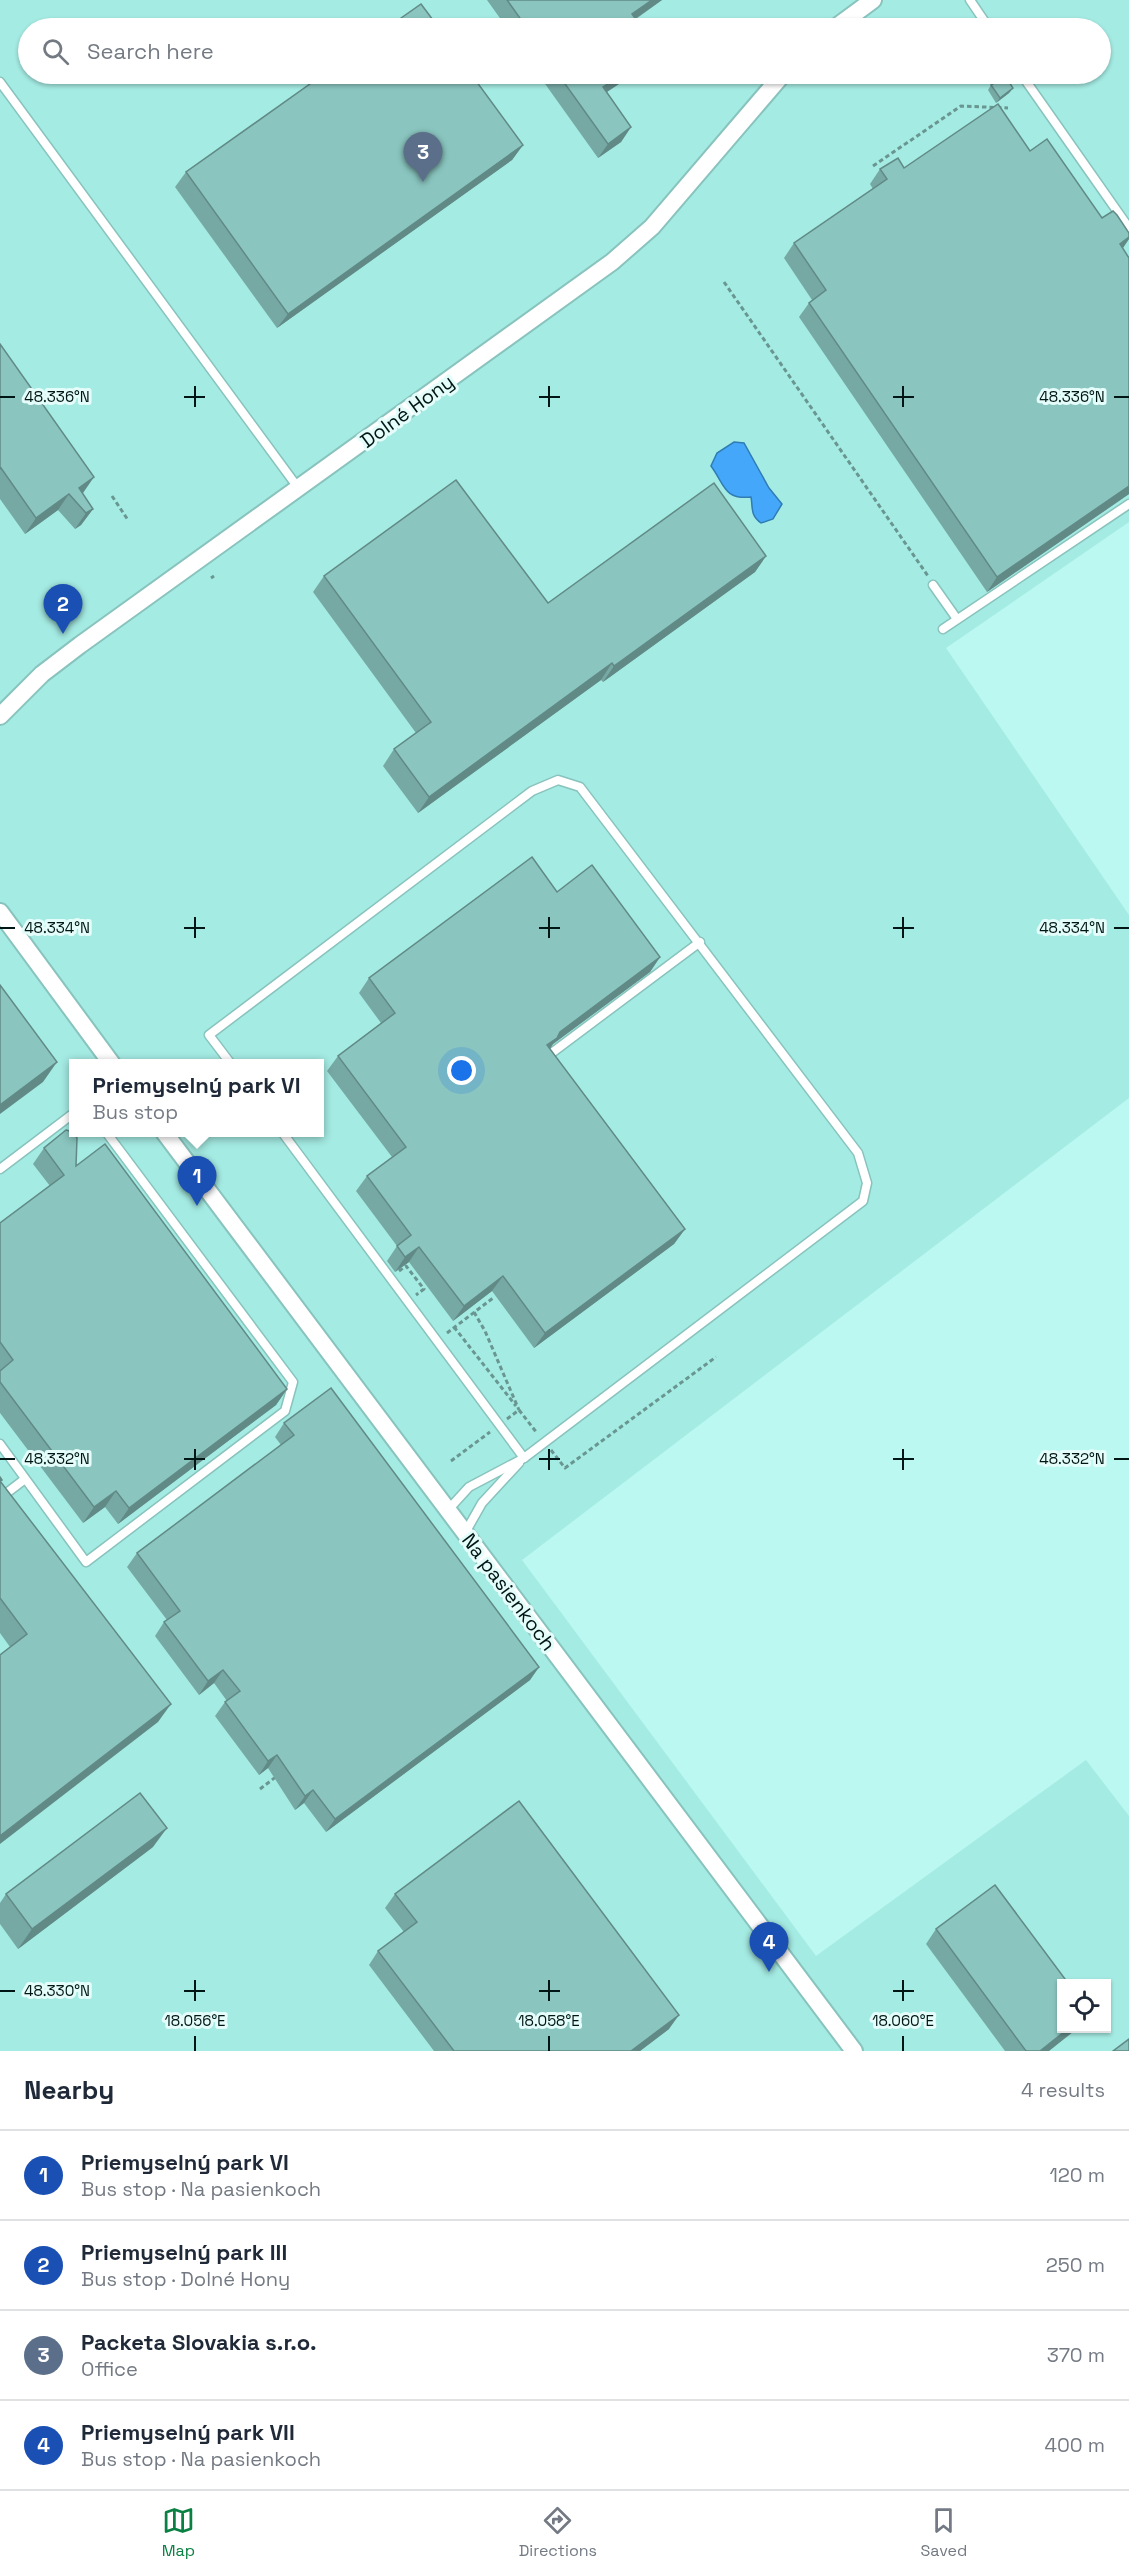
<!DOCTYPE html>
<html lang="en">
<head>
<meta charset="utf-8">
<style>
	body { margin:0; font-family:"Space Grotesk",sans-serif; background:#f2f2f3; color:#1f2937 }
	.controls { position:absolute; right:18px; bottom:18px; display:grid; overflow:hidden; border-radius:0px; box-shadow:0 2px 4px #0004 }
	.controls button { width:54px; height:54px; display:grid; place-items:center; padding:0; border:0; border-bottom:2px solid #e0e1e3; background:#fff; color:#1f2937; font:30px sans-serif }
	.you { position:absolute; left:462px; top:1071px; width:21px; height:21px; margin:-15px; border:4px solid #fff; border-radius:50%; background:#1a73e8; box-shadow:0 0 0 9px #1a73e833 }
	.badge { display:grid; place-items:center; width:39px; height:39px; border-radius:50%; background:#0b8043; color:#fff; font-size:20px; font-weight:700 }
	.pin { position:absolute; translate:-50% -50px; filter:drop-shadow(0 2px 3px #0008) }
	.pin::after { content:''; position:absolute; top:32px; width:21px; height:18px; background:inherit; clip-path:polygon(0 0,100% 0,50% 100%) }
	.popup { position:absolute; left:69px; top:1059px; width:255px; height:78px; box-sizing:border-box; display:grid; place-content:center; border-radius:0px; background:#fff; filter:drop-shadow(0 2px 4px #0005); font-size:20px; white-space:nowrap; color:#747a83 }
	.popup b { font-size:22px; color:#1f2937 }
	.popup::after { content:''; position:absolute; left:50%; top:100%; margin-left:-12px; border:12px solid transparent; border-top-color:#fff }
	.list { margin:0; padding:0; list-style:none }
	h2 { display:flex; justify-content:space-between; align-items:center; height:78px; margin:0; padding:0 24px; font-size:26px }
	h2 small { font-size:20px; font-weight:400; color:#747a83 }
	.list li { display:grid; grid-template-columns:39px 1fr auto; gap:18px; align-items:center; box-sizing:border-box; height:90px; padding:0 24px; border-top:2px solid #e0e1e3 }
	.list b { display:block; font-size:22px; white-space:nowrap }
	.list p { margin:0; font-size:20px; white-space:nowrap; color:#747a83 }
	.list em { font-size:20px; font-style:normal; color:#747a83 }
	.icon { flex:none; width:33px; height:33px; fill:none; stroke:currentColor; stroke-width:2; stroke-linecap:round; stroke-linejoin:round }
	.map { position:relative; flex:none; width:1129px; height:2051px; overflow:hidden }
	.search { position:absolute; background:#fff; box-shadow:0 2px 4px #0004; left:18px; right:18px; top:18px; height:66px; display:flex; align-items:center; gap:15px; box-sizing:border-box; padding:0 21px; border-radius:33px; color:#747a83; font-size:22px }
	.sheet { height:438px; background:#fff }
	nav { display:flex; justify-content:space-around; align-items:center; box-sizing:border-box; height:84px; border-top:2px solid #e0e1e3; background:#fff; font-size:16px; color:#747a83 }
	nav a { display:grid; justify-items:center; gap:3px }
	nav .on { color:#0b8043 }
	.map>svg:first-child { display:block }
	.built { fill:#a4ebe3; fill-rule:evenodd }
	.water { fill:#45a7f9; stroke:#307cb4; stroke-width:1.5 }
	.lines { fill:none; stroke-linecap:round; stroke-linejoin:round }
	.service-casing { stroke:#88c3bd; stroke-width:11 }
	.minor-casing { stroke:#88c3bd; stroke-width:20 }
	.path { stroke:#699691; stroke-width:3; stroke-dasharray:4.5 3; stroke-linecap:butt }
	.service { stroke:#fff; stroke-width:8 }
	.minor { stroke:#fff; stroke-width:16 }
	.wall { fill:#77a9a4 }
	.shaded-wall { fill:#618a86 }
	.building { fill:#8ac5bf; stroke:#618a86; stroke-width:1.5 }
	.ticks { fill:none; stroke:#001614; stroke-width:2 }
	.labels { text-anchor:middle; stroke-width:6; stroke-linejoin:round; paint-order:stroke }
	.street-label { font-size:20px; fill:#001614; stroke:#e5fdfa }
	.ticks-label { font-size:15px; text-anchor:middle; fill:#001614; stroke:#e5fdfa; stroke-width:6; stroke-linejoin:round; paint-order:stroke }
</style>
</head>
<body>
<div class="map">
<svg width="1129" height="2051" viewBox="0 0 1129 2051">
	<rect width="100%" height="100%" fill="#baf8f1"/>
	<!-- built -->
	<path class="built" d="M0 0H1129V522L946 648 1129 915V1098L522 1560 816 1956 1086 1760 1129 1816V2051H0ZM28 28H1100V74H28ZM74 1064H320V1132H74ZM1062 1984H1106V2028H1062Z"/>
	<!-- water -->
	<path class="water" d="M734 442 744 443 769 488 782 504 773 519 761 523C750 515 753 508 751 497 724 500 725 485 711 466L717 453Z"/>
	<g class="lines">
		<defs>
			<g id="service">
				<path d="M970 0 989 28"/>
				<path d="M1021 74 1129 228"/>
				<path d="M0 82 299 489"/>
				<path d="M933 585 957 619"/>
				<path d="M943 629 1129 504"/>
				<path d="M553 1052 700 942"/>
				<path d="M231 1064 209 1035 532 791 558 780 580 787 858 1153 867 1183 863 1201 524 1458 469 1487 448 1510"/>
				<path d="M282 1132 524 1458"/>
				<path d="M0 1169 74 1113"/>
				<path d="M0 1444 86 1562 285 1411 293 1382 106 1132"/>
				<path d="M0 1498 25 1479"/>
				<path d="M465 1533 482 1503 519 1463"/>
			</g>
			<g id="minor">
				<path d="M835 28 873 0"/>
				<path d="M0 716 42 674 80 645 612 262 652 227 783 74"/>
				<path d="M0 912 112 1064"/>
				<path d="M164 1132 854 2051"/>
			</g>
		</defs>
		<!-- service casing -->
		<use href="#service" class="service-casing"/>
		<!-- minor casing -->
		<use href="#minor" class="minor-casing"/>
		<!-- path -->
		<g class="path">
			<path d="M873 166 961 106 1008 108"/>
			<path d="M724 282 928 576"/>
			<path d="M112 496 128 520"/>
			<path d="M211 578 214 576"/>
			<path d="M399 1271 406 1266 424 1289 416 1295"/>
			<path d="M474 1312 485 1331 519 1410"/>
			<path d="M454 1327 516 1406"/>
			<path d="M447 1333 493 1298"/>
			<path d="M507 1419 519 1410 537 1433"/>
			<path d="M551 1450 565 1468 716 1357"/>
			<path d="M451 1461 490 1432"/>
			<path d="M260 1789 277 1776"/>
		</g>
		<!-- service -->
		<use href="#service" class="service"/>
		<!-- minor -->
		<use href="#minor" class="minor"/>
	</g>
	<!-- wall -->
	<g class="wall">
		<path d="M487 0H662L636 19 642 28H507Z"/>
		<path d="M538 74H634L607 92 631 127 621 142 598 158Z"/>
		<path d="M991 85 1013 88 1009 93 996 103 988 90Z"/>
		<path d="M523 145 512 160 277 328 175 187 186 172Z"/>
		<path d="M1030 151 1102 218 1129 233V239L1122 248 1129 258V494L987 592 799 317 809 303 812 300 784 258 794 243 873 189 870 184 880 169 904 168Z"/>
		<path d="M0 344 82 493 93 509 81 525 75 529 58 510 25 534 0 499Z"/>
		<path d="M766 556 755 572 603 682 601 680 418 813 383 766 394 749 416 733 313 592 324 576 548 603Z"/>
		<path d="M557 892 660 957 650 972 553 1044 550 1049 685 1229 674 1244 534 1348 492 1291 453 1321 409 1262 395 1272 387 1261 397 1246 356 1191 367 1176 392 1157 327 1071 338 1056 381 1023 359 993 369 978Z"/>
		<path d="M44 1148 76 1166 287 1389 276 1405 118 1524 105 1507 83 1523 0 1413V1223L50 1186 33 1164Z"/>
		<path d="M284 1423 539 1667 530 1680 326 1832 304 1803 295 1810 268 1768 259 1775 215 1716 225 1702 227 1701 214 1683 199 1695 155 1636 164 1622 167 1620 127 1567 137 1553 281 1445 275 1437Z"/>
		<path d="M0 1477 2 1480 1 1482 158 1722 10 1647 0 1633Z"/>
		<path d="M153 1847 18 1949 0 1924V1903L6 1894Z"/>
		<path d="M395 1894 669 2029 640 2051H434L369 1965 378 1951 404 1932 385 1908Z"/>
		<path d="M936 1929 1049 2051H1005L926 1944Z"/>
	</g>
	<!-- shaded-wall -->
	<g class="shaded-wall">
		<path d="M652 0H662L622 28 632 14Z"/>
		<path d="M623 74H634L593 101 603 87Z"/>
		<path d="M1013 88 1009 93 996 103 1000 98Z"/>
		<path d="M631 127 621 142 598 158 608 144Z"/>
		<path d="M523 145 512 160 277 328 288 314Z"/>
		<path d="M1129 237V239L1121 251 1120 244Z"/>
		<path d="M94 477 83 493 74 499 79 488Z"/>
		<path d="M1129 486V494L987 592 997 577Z"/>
		<path d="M69 494 58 510 25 534 36 518Z"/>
		<path d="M93 509 81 525 75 529 86 513Z"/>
		<path d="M766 556 755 572 603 682 614 666Z"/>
		<path d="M612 663 601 680 418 813 429 797Z"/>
		<path d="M660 957 650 972 553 1044 547 1053V1045L560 1032Z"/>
		<path d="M57 1062 43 1082 0 1114V1105Z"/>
		<path d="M685 1229 674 1244 534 1348 545 1333Z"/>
		<path d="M419 1247 409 1262 395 1272 405 1257Z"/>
		<path d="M503 1276 492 1291 453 1321 464 1306Z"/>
		<path d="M287 1389 276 1405 118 1524 129 1508Z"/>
		<path d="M116 1491 105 1507 83 1523 94 1507Z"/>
		<path d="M539 1667 530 1680 326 1832 335 1819Z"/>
		<path d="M223 1670 214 1683 199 1695 208 1681Z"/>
		<path d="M171 1704 158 1722 0 1844V1836Z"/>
		<path d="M277 1755 268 1768 259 1775 268 1761Z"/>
		<path d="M313 1790 304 1803 295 1810 305 1796Z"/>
		<path d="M167 1828 153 1847 18 1949 32 1929Z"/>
		<path d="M679 2015 669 2029 640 2051H631Z"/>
		<path d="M1069 2028H1078L1049 2051H1040Z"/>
	</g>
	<!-- building -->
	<g class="building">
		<path d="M507 0H652L632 14 642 28H527Z"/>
		<path d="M421 4 439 28H387Z"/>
		<path d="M324 74H471L523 145 288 314 186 172Z"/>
		<path d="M558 74H623L603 87 631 127 608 144Z"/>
		<path d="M1005 76 1013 88 1000 98 991 85Z"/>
		<path d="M998 104 1030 151 1047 139 1102 218 1113 211 1117 215 1129 233V237L1120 244 1129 258V486L997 577 809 303 826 290 794 243 887 179 880 169 898 158 904 168Z"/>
		<path d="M0 344 94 477 79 488 93 509 86 513 69 494 36 518 1 468 0 469Z"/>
		<path d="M456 480 548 603 714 483 766 556 614 666 612 663 429 797 394 749 431 722 324 576Z"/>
		<path d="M532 857 557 892 592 865 660 957 560 1032 557 1038 547 1045 685 1229 545 1333 503 1276 464 1306 419 1247 405 1257 397 1246 411 1235 367 1176 406 1147 338 1056 395 1013 369 978Z"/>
		<path d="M0 985 57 1062 0 1105Z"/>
		<path d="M66 1130 73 1132 77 1138 76 1166 105 1144 287 1389 129 1508 116 1491 94 1507 0 1382V1371L13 1360 0 1342V1223L64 1175 44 1148Z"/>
		<path d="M331 1388 539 1667 335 1819 313 1790 305 1796 277 1755 268 1761 225 1702 240 1691 223 1670 208 1681 164 1622 180 1611 137 1553 294 1435 284 1423Z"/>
		<path d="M0 1477 2 1480 0 1481 171 1704 0 1836V1655L27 1634 0 1598Z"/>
		<path d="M140 1793 167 1828 32 1929 6 1894Z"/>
		<path d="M519 1801 679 2015 631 2051H454L378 1951 417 1922 395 1894Z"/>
		<path d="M995 1885 1068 1983H1062V2028H1069L1040 2051H1026L936 1929Z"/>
		<path d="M1129 2039V2051H1113Z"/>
	</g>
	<!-- ticks -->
	<path class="ticks" d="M195 386V407M549 386V407M903 386V407M0 397H15M184 397H205M539 397H560M893 397H914M1114 397H1129M195 917V938M549 917V938M903 917V938M0 928H15M184 928H205M539 928H560M893 928H914M1114 928H1129M195 1449V1470M549 1449V1470M903 1449V1470M0 1459H15M184 1459H205M539 1459H560M893 1459H914M1114 1459H1129M195 1980V2001M549 1980V2001M903 1980V2001M0 1991H15M184 1991H205M539 1991H560M893 1991H914M195 2036V2051M549 2036V2051M903 2036V2051"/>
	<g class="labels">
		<!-- street labels -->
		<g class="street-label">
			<text transform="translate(407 411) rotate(-36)" y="7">Dolné Hony</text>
			<text transform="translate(509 1592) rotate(53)" y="7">Na pasienkoch</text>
		</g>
	</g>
	<g class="ticks-label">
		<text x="57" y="402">48.336°N</text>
		<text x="1072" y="402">48.336°N</text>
		<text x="57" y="933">48.334°N</text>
		<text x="1072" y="933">48.334°N</text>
		<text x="57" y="1464">48.332°N</text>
		<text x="1072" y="1464">48.332°N</text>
		<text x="57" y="1996">48.330°N</text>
		<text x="195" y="2026">18.056°E</text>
		<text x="549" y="2026">18.058°E</text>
		<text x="903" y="2026">18.060°E</text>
	</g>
</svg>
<div class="controls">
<button><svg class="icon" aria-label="locate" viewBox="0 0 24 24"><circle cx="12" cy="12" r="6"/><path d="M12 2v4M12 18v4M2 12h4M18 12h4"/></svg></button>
</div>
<div class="you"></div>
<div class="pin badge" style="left:197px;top:1206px;background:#1a4fb4">1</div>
<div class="popup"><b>Priemyselný park VI</b>Bus stop</div>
<div class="pin badge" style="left:63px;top:634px;background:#1a4fb4">2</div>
<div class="pin badge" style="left:423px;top:182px;background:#5c6f8a">3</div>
<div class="pin badge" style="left:769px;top:1972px;background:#1a4fb4">4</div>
<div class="search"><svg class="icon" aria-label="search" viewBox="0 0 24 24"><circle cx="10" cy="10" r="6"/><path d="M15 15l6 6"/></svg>Search here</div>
</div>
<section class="sheet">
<h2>Nearby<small>4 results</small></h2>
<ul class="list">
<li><span class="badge" style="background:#1a4fb4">1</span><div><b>Priemyselný park VI</b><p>Bus stop · Na pasienkoch</p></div><em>120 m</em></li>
<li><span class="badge" style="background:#1a4fb4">2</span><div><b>Priemyselný park III</b><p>Bus stop · Dolné Hony</p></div><em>250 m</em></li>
<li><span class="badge" style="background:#5c6f8a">3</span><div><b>Packeta Slovakia s.r.o.</b><p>Office</p></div><em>370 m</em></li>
<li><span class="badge" style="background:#1a4fb4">4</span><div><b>Priemyselný park VII</b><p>Bus stop · Na pasienkoch</p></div><em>400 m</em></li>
</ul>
</section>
<nav>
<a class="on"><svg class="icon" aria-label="map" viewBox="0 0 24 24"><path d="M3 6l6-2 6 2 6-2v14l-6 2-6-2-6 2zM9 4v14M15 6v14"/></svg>Map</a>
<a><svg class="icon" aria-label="directions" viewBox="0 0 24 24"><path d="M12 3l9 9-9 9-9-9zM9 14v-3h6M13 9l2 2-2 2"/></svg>Directions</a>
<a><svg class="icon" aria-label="saved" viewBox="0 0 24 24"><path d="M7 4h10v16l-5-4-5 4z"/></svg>Saved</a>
</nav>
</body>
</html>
